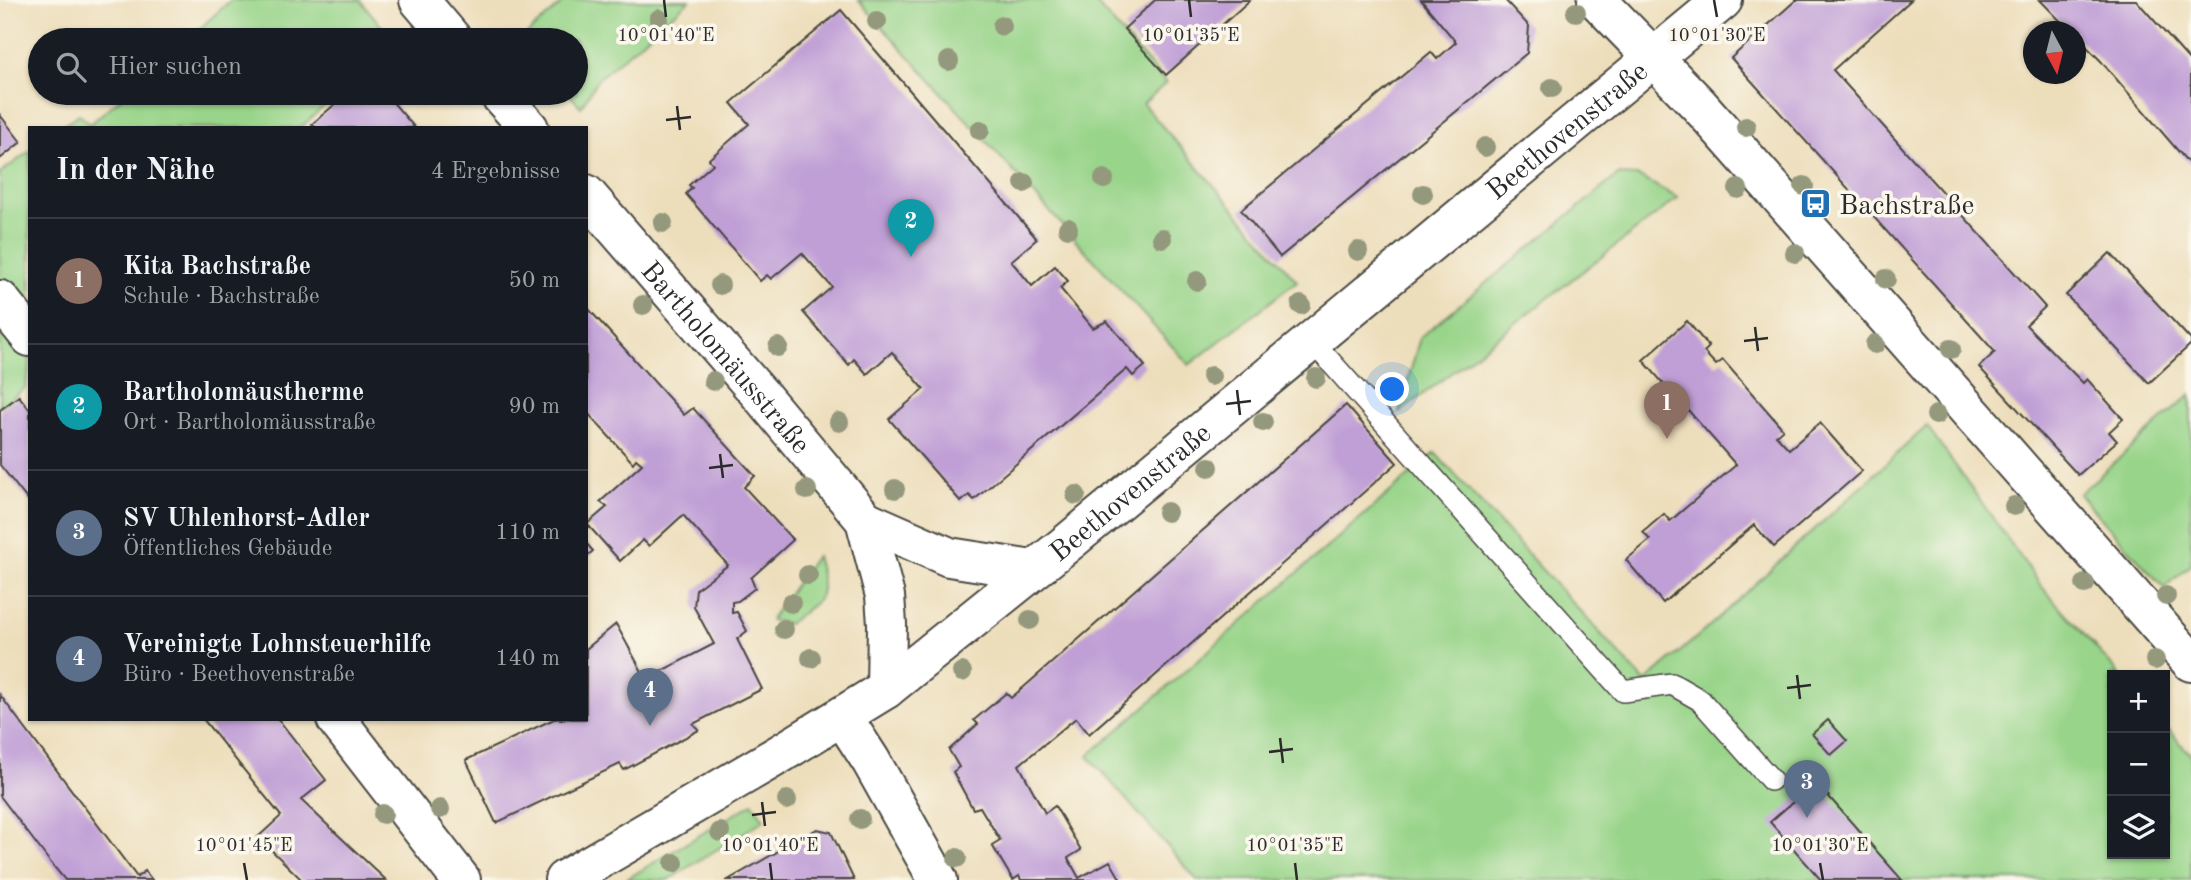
<!DOCTYPE html>
<html lang="de">
<head>
<meta charset="utf-8">
<style>
	body { margin:0; font-family:"Old Standard TT",serif; background:#242831; color:#f1f3f6 }
	.controls { position:absolute; right:21px; bottom:21px; display:grid; overflow:hidden; border-radius:0px; box-shadow:0 2px 5px #0004 }
	.controls button { width:63px; height:63px; display:grid; place-items:center; padding:0; border:0; border-bottom:2px solid #363941; background:#171b24; color:#f1f3f6; font:35px sans-serif }
	.compass { position:absolute; left:2023px; top:21px; width:63px; height:63px; border-radius:50%; background:#171b24; box-shadow:0 2px 5px #0004; rotate:173deg }
	.you { position:absolute; left:1393px; top:390px; width:24px; height:24px; margin:-18px; border:5px solid #fff; border-radius:50%; background:#1a73e8; box-shadow:0 0 0 10px #1a73e833 }
	.badge { display:grid; place-items:center; width:46px; height:46px; border-radius:50%; background:#1a73e8; color:#fff; font-size:23px; font-weight:700 }
	.pin { position:absolute; translate:-50% -58px; filter:drop-shadow(0 2px 4px #0008) }
	.pin::after { content:''; position:absolute; top:37px; width:24px; height:21px; background:inherit; clip-path:polygon(0 0,100% 0,50% 100%) }
	.list { margin:0; padding:0; list-style:none }
	h2 { display:flex; justify-content:space-between; align-items:center; height:91px; margin:0; padding:0 28px; font-size:30px }
	h2 small { font-size:23px; font-weight:400; color:#9ea1a6 }
	.list li { display:grid; grid-template-columns:46px 1fr auto; gap:21px; align-items:center; box-sizing:border-box; height:126px; padding:0 28px; border-top:2px solid #363941 }
	.list b { display:block; font-size:26px; white-space:nowrap }
	.list p { margin:0; font-size:23px; white-space:nowrap; color:#9ea1a6 }
	.list em { font-size:23px; font-style:normal; color:#9ea1a6 }
	.icon { flex:none; width:38px; height:38px; fill:none; stroke:currentColor; stroke-width:2; stroke-linecap:round; stroke-linejoin:round }
	.map { position:relative; flex:none; width:2191px; height:880px; overflow:hidden }
	.search { position:absolute; background:#171b24; box-shadow:0 2px 5px #0004; left:28px; top:28px; width:560px; height:77px; display:flex; align-items:center; gap:18px; box-sizing:border-box; padding:0 24px; border-radius:38px; color:#9ea1a6; font-size:26px }
	.panel { position:absolute; background:#171b24; box-shadow:0 2px 5px #0004; left:28px; top:126px; width:560px; height:595px; border-radius:0px }
	.map>svg:first-child { display:block }
	.green { fill:#98d489; stroke:#62805a; stroke-width:2 }
	.building { fill:#c09fd6 }
	.lines { fill:none; stroke-linecap:round; stroke-linejoin:round }
	.lane-casing { stroke:#484641; stroke-width:24 }
	.street-casing { stroke:#484641; stroke-width:42 }
	.lane { stroke:#fff; stroke-width:21 }
	.street { stroke:#fff; stroke-width:38 }
	.tree { fill:#94987b }
	.ticks { fill:none; stroke:#2b2b2b; stroke-width:2.5 }
	.labels { text-anchor:middle; stroke-width:7; stroke-linejoin:round; paint-order:stroke }
	.street-label { font-size:28px; fill:#2b2b2b; stroke:#fbf7ec }
	.poi-label { font-size:28px; fill:#2b2b2b; stroke:#fbf7ec; text-anchor:start }
	.ticks-label { font-size:18px; text-anchor:middle; fill:#2b2b2b; stroke:#fbf7ec; stroke-width:7; stroke-linejoin:round; paint-order:stroke }
</style>
</head>
<body>
<div class="map">
<svg width="2191" height="880" viewBox="0 0 2191 880">
	<rect width="100%" height="100%" fill="#fbf7ec"/>
	<filter id="ink" filterUnits="userSpaceOnUse"><feTurbulence type="fractalNoise" baseFrequency=".0143" numOctaves="2"/><feDisplacementMap in="SourceGraphic" scale="14" xChannelSelector="R" yChannelSelector="G"/><feConvolveMatrix kernelMatrix="1 2 1 2 8 2 1 2 1" color-interpolation-filters="sRGB"/></filter>
	<filter id="wash" filterUnits="userSpaceOnUse"><feTurbulence type="fractalNoise" baseFrequency=".00686" numOctaves="4" result="noise"/><feDisplacementMap in="SourceGraphic" scale="28" xChannelSelector="R" yChannelSelector="G"/><feGaussianBlur stdDeviation="1.57" result="paint"/><feColorMatrix in="noise" values="0 0 0 0 0 0 0 0 0 0 0 0 0 0 0 0 0 1.4 0 .05"/><feComposite in="paint" operator="in"/></filter>
	<g filter="url(#wash)">
		<rect width="100%" height="100%" fill="#eddebb"/>
		<!-- green -->
		<g class="green">
			<path d="M231 0H360L393 40H187Z"/>
			<path d="M566 0H690L598 79 581 107 568 93H576V40H520Z"/>
			<path d="M858 0H1093L1166 83 1143 104 1297 281 1189 365Z"/>
			<path d="M127 93H339L300 128H60L79 114 90 124Z"/>
			<path d="M30 151V366L25 388 0 407V173Z"/>
			<path d="M1618 175 1638 176 1678 198 1399 413 1420 337Z"/>
			<path d="M2191 394V565L2164 588 2079 494Z"/>
			<path d="M1927 426 2042 587 2120 675H2112V854H2165V726L2191 755V880H1197L1088 756 1435 453 1645 682 1704 631Z"/>
			<path d="M816 556C829 601 822 597 788 624L770 620Z"/>
			<path d="M753 803 764 820 668 880H625Z"/>
		</g>
		<g id="blocks">
			<!-- building -->
			<g class="building">
				<path d="M1155 0H1250L1166 75 1124 29Z"/>
				<path d="M1421 0H1505L1529 26 1527 53 1280 257 1241 210 1431 52 1437 59 1456 42Z"/>
				<path d="M1796 0H1911L1833 70 2045 307 2026 325 2083 383 2087 379 2123 419 2109 432 2117 441 2078 475 1979 367 1995 352 1731 58Z"/>
				<path d="M2040 0H2136L2191 62V166L2100 60 2076 36V32H2071Z"/>
				<path d="M841 10 1037 239 1011 261 1032 286 1055 266 1068 281 1060 288 1093 328 1107 321 1145 366 1133 376 1127 369 974 500 969 495 961 502 889 419 924 389 892 352 867 374 854 359 849 365 803 312 832 287 802 253 771 279 767 275 760 281 686 194 692 188 689 185 713 164 709 159 749 124 731 103Z"/>
				<path d="M348 93H385L415 128H316L312 124Z"/>
				<path d="M0 115 21 142 0 159Z"/>
				<path d="M2110 253 2191 340V344L2149 383 2066 295Z"/>
				<path d="M586 306 684 415 693 408 755 476 744 487 793 540 751 578 755 588 738 601 732 602V613L737 612 747 631 737 639 762 689 693 724 699 730 624 770 620 764 496 823 466 760 554 719H586V649L616 624 646 679 714 644 694 607 696 589 728 565 683 515 649 546 643 540 620 561 587 524 607 507 600 502 642 464 636 459 633 463 586 411Z"/>
				<path d="M1687 321 1709 347 1704 352 1716 365 1723 360 1783 429 1776 435 1789 449 1820 423 1862 471 1774 547 1754 525 1663 603 1626 560 1650 540 1643 532 1664 514 1670 521 1736 465 1682 403 1673 410 1655 389 1663 383 1643 360Z"/>
				<path d="M19 396 30 410V503L0 465V410Z"/>
				<path d="M1346 405 1397 463 1089 734 1076 718 1019 765 1045 813 1055 806 1081 850 1068 858 1079 878 1110 861 1121 880H1021L1019 876 1013 880 992 845 1000 840 980 807 973 809 953 772 959 767 949 750 978 724 974 720 1006 693 1011 698 1024 687Z"/>
				<path d="M586 543 593 551 586 557Z"/>
				<path d="M0 695 137 877 145 871 152 880H65L50 862 0 796Z"/>
				<path d="M203 719H278L326 780 301 800 386 880H302L258 837 281 816Z"/>
				<path d="M1828 720 1847 741 1831 755 1812 734Z"/>
				<path d="M1816 782 1902 880H1821L1770 822Z"/>
				<path d="M817 829 831 832 854 880H728Z"/>
			</g>
		</g>
	</g>
	<g filter="url(#ink)">
		<use href="#blocks" fill-opacity="0" stroke="#484641" stroke-width="2"/>
		<g class="lines">
			<defs>
				<path id="lane" d="M1312 341 1623 691 1672 684 1700 700 1771 780"/>
				<g id="street">
					<path d="M419 0 453 40"/>
					<path d="M1597 0 1699 105 2191 662"/>
					<path d="M498 93 529 128"/>
					<path id="s1" d="M586 194 764 399 865 520 885 596 887 624 886 689"/>
					<path d="M0 300 30 337"/>
					<path d="M865 520 949 557 1033 570"/>
					<path d="M842 716 871 761 938 880"/>
					<path d="M336 719 461 880"/>
					<path id="s2" d="M564 880 780 754 886 689 1070 541 1723 0"/>
				</g>
			</defs>
			<!-- lane casing -->
			<use href="#lane" class="lane-casing"/>
			<!-- street casing -->
			<use href="#street" class="street-casing"/>
			<!-- lane -->
			<use href="#lane" class="lane"/>
			<!-- street -->
			<use href="#street" class="street"/>
		</g>
		<!-- trees -->
		<g class="tree">
			<circle cx="1576" cy="12" r="10"/>
			<circle cx="659" cy="19" r="10"/>
			<circle cx="877" cy="21" r="10"/>
			<circle cx="1002" cy="26" r="10"/>
			<circle cx="949" cy="61" r="10"/>
			<circle cx="1552" cy="88" r="10"/>
			<circle cx="1746" cy="127" r="10"/>
			<circle cx="980" cy="130" r="10"/>
			<circle cx="1485" cy="147" r="10"/>
			<circle cx="1104" cy="179" r="10"/>
			<circle cx="1024" cy="183" r="10"/>
			<circle cx="1804" cy="186" r="10"/>
			<circle cx="1738" cy="189" r="10"/>
			<circle cx="1423" cy="194" r="10"/>
			<circle cx="663" cy="223" r="10"/>
			<circle cx="1068" cy="228" r="10"/>
			<circle cx="1162" cy="238" r="10"/>
			<circle cx="1358" cy="251" r="10"/>
			<circle cx="1795" cy="253" r="10"/>
			<circle cx="1886" cy="279" r="10"/>
			<circle cx="1197" cy="281" r="10"/>
			<circle cx="720" cy="285" r="10"/>
			<circle cx="643" cy="305" r="10"/>
			<circle cx="1301" cy="305" r="10"/>
			<circle cx="1875" cy="344" r="10"/>
			<circle cx="778" cy="347" r="10"/>
			<circle cx="1951" cy="349" r="10"/>
			<circle cx="1211" cy="376" r="10"/>
			<circle cx="1316" cy="378" r="10"/>
			<circle cx="713" cy="381" r="10"/>
			<circle cx="1936" cy="415" r="10"/>
			<circle cx="839" cy="422" r="10"/>
			<circle cx="1263" cy="422" r="10"/>
			<circle cx="1209" cy="467" r="10"/>
			<circle cx="895" cy="489" r="10"/>
			<circle cx="807" cy="490" r="10"/>
			<circle cx="1076" cy="495" r="10"/>
			<circle cx="2014" cy="506" r="10"/>
			<circle cx="1167" cy="512" r="10"/>
			<circle cx="808" cy="575" r="10"/>
			<circle cx="2085" cy="584" r="10"/>
			<circle cx="2166" cy="596" r="10"/>
			<circle cx="791" cy="603" r="10"/>
			<circle cx="1030" cy="620" r="10"/>
			<circle cx="784" cy="629" r="10"/>
			<circle cx="811" cy="658" r="10"/>
			<circle cx="2155" cy="660" r="10"/>
			<circle cx="962" cy="672" r="10"/>
			<circle cx="787" cy="800" r="10"/>
			<circle cx="440" cy="809" r="10"/>
			<circle cx="383" cy="814" r="10"/>
			<circle cx="860" cy="819" r="10"/>
			<circle cx="720" cy="832" r="10"/>
			<circle cx="957" cy="858" r="10"/>
			<circle cx="674" cy="863" r="10"/>
		</g>
	</g>
	<!-- ticks -->
	<path class="ticks" d="M664 0 666 17M1189 0 1191 17M1714 0 1717 17M677 106 680 130M666 120 691 117M1755 327 1758 351M1744 341 1768 338M1237 390 1240 415M1226 404 1251 401M720 454 723 478M709 468 733 465M1797 675 1800 699M1787 688 1811 685M1280 738 1283 763M1269 752 1293 749M762 802 765 826M752 815 776 812M244 863 247 880M770 863 772 880M1295 863 1297 880M1820 863 1823 880"/>
	<!-- icons -->
	<defs>
		<symbol id="bus-square" viewBox="-11 -11 22 22"><rect x="-9" y="-9" width="18" height="18" rx="4" fill="#1f6fb2" stroke="#fbf7ec"/><path d="M-5-6H5V4H4V6H2V4H-2V6H-4V4H-5ZM-3.5-4V0h7V-4ZM-3.5 1.2v1.5H-2V1.2ZM2 1.2v1.5H3.5V1.2Z" fill="#fff"/></symbol>
	</defs>
	<g fill-rule="evenodd">
		<use href="#bus-square" x="1798" y="186" width="35" height="35"/>
	</g>
	<g class="labels">
		<!-- street labels -->
		<g class="street-label">
			<text dy="10" stroke="none"><textPath href="#s2" startOffset="1255">Beethovenstraße</textPath></text>
			<text dy="10" stroke="none"><textPath href="#s1" startOffset="215">Bartholomäusstraße</textPath></text>
			<text dy="10" stroke="none"><textPath href="#s2" startOffset="688">Beethovenstraße</textPath></text>
		</g>
		<!-- poi labels -->
		<g class="poi-label">
			<text x="1839" y="214">Bachstraße</text>
		</g>
	</g>
	<g class="ticks-label">
		<text x="666" y="41">10°01'40"E</text>
		<text x="1191" y="41">10°01'35"E</text>
		<text x="1717" y="41">10°01'30"E</text>
		<text x="244" y="851">10°01'45"E</text>
		<text x="770" y="851">10°01'40"E</text>
		<text x="1295" y="851">10°01'35"E</text>
		<text x="1820" y="851">10°01'30"E</text>
	</g>
</svg>
<div class="controls">
<button>+</button>
<button>−</button>
<button><svg class="icon" aria-label="layers" viewBox="0 0 24 24"><path d="M12 4l9 5-9 5-9-5zM3 14l9 5 9-5"/></svg></button>
</div>
<svg class="compass" viewBox="-18 -18 36 36"><path d="M0-13l5 13h-10z" fill="#e53935"/><path d="M0 13l5-13h-10z" fill="#9ea1a6"/></svg>
<div class="you"></div>
<div class="pin badge" style="left:1667px;top:439px;background:#8d6e63">1</div>
<div class="pin badge" style="left:911px;top:257px;background:#0f9aa8">2</div>
<div class="pin badge" style="left:1807px;top:818px;background:#5c6f8a">3</div>
<div class="pin badge" style="left:650px;top:726px;background:#5c6f8a">4</div>
<div class="search"><svg class="icon" aria-label="search" viewBox="0 0 24 24"><circle cx="10" cy="10" r="6"/><path d="M15 15l6 6"/></svg>Hier suchen</div>
<section class="panel">
<h2>In der Nähe<small>4 Ergebnisse</small></h2>
<ul class="list">
<li><span class="badge" style="background:#8d6e63">1</span><div><b>Kita Bachstraße</b><p>Schule · Bachstraße</p></div><em>50 m</em></li>
<li><span class="badge" style="background:#0f9aa8">2</span><div><b>Bartholomäustherme</b><p>Ort · Bartholomäusstraße</p></div><em>90 m</em></li>
<li><span class="badge" style="background:#5c6f8a">3</span><div><b>SV Uhlenhorst-Adler</b><p>Öffentliches Gebäude</p></div><em>110 m</em></li>
<li><span class="badge" style="background:#5c6f8a">4</span><div><b>Vereinigte Lohnsteuerhilfe</b><p>Büro · Beethovenstraße</p></div><em>140 m</em></li>
</ul>
</section>
</div>
</body>
</html>
